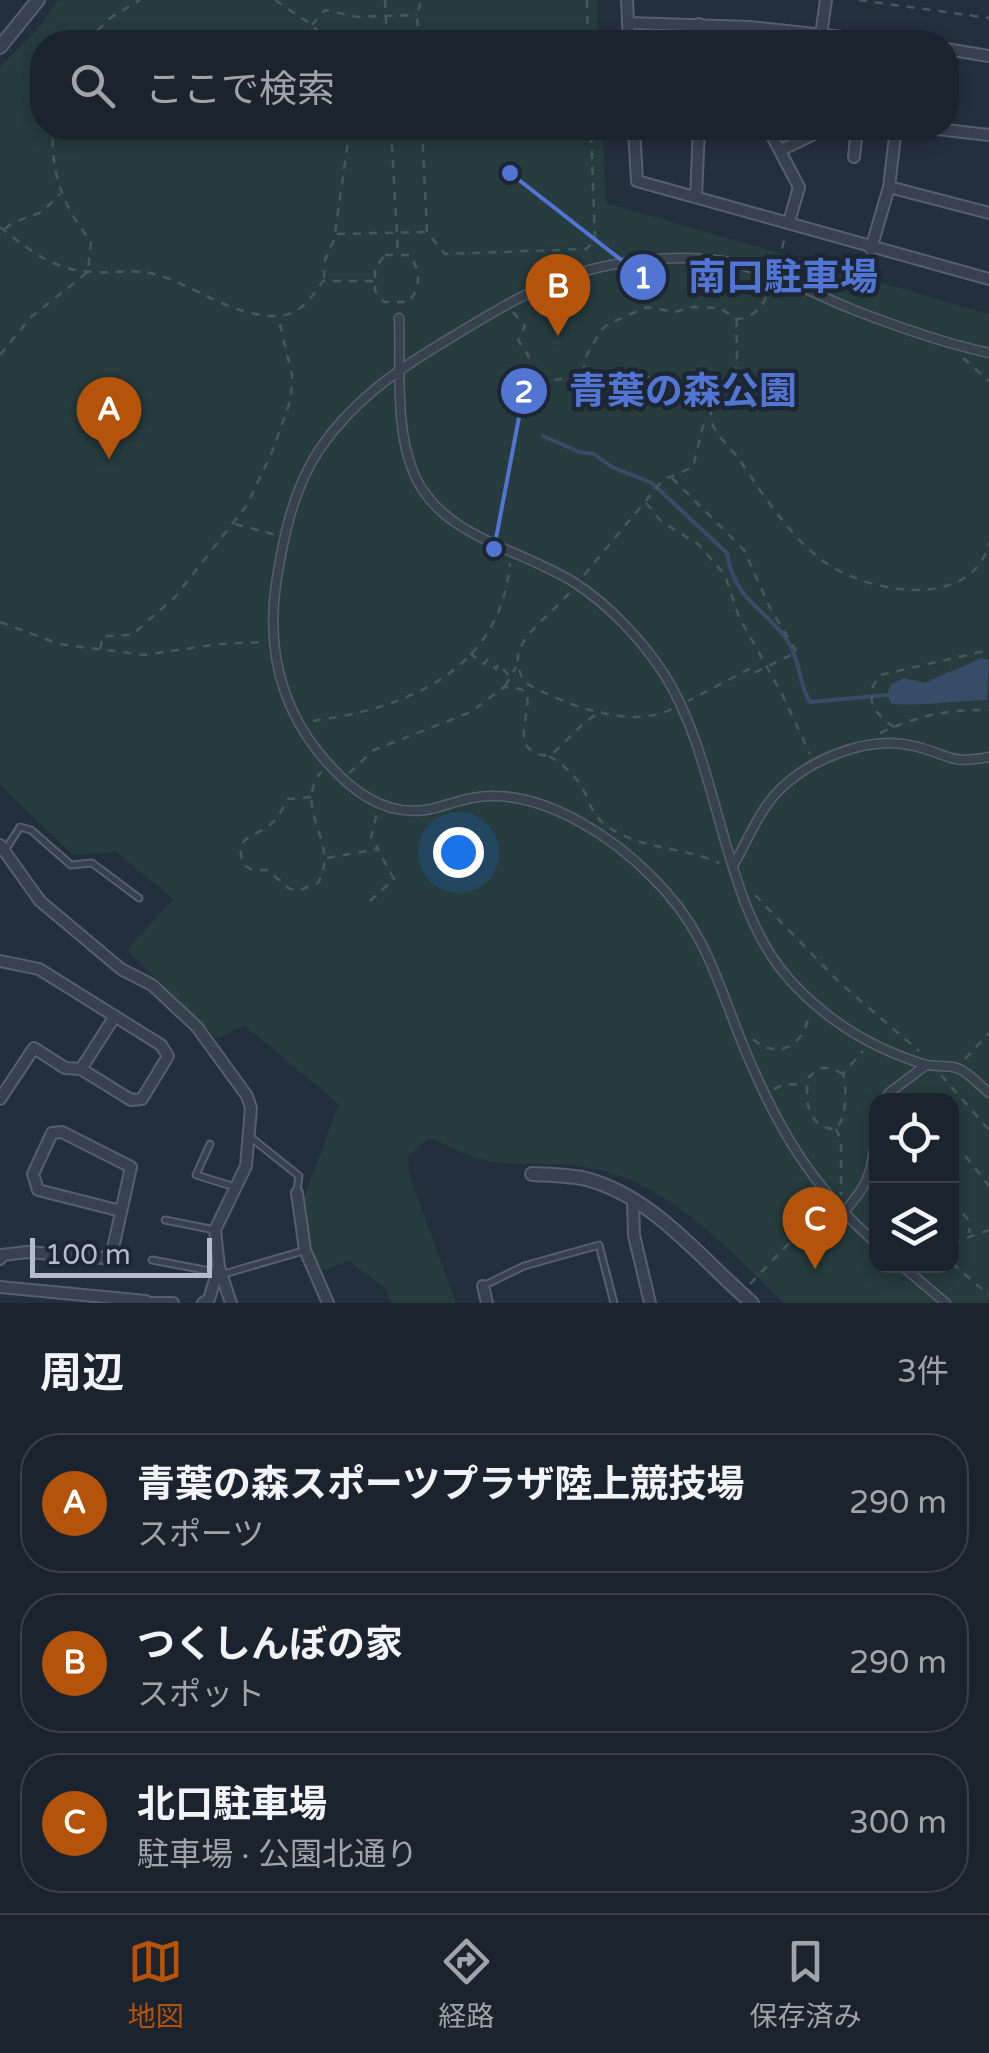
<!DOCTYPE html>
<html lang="ja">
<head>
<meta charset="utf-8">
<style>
	body { margin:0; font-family:"Varela Round","Noto Sans JP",sans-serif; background:#282f3a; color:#f1f3f6 }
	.controls { position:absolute; right:30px; bottom:30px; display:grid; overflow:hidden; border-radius:20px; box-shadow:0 5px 15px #0003 }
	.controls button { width:90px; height:90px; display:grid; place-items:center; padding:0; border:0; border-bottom:2px solid #39404a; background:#1b232e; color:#f1f3f6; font:50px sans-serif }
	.scale { position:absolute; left:30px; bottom:25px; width:182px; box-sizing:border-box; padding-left:10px; border:5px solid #b4bcc9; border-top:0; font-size:28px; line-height:35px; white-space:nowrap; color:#b4bcc9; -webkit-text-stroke:8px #1d2633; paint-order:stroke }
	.you { position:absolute; left:458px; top:852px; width:35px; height:35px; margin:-25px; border:8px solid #fff; border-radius:50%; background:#1a73e8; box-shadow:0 0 0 15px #1a73e833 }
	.badge { display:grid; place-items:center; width:65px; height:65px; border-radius:50%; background:#b45309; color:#fff; font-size:32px; font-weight:700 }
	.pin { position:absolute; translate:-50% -82px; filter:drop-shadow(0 2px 5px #0008) }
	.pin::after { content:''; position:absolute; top:52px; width:35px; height:30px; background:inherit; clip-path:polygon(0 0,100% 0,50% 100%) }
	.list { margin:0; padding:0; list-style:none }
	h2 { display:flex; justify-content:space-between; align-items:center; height:130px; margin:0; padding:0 40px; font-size:42px }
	h2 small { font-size:32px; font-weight:400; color:#a0a4aa }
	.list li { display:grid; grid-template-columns:65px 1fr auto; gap:30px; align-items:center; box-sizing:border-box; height:140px; margin:0 20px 20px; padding:0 20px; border:2px solid #39404a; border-radius:40px }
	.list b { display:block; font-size:38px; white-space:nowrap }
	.list p { margin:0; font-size:32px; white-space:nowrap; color:#a0a4aa }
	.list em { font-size:32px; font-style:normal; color:#a0a4aa }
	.icon { flex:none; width:55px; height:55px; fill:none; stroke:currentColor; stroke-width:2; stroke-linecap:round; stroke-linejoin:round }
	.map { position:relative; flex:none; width:989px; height:1303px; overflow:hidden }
	.search { position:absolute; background:#1b232e; box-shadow:0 5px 15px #0003; left:30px; right:30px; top:30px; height:110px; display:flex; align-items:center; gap:25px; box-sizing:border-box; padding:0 35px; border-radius:40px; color:#a0a4aa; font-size:38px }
	.sheet { height:610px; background:#1b232e }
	nav { display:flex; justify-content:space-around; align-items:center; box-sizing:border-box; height:140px; border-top:2px solid #39404a; background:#1b232e; font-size:28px; color:#a0a4aa }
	nav a { display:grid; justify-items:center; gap:5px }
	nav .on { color:#b45309 }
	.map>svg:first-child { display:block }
	.green { fill:#263c3f; fill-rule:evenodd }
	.water { fill:#394c67 }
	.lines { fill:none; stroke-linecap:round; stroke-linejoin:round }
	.stream { stroke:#394c67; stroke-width:4 }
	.service-casing { stroke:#565f6c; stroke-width:9 }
	.pedestrian-casing { stroke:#565f6c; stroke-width:11 }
	.minor-casing { stroke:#565f6c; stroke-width:14 }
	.tertiary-casing { stroke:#565f6c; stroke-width:16 }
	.path { stroke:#44595c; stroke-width:2.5; stroke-dasharray:8 8; stroke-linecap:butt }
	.service { stroke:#38414e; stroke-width:5 }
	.pedestrian { stroke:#38414e; stroke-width:8 }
	.minor { stroke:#38414e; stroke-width:10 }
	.tertiary { stroke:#38414e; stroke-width:12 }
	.leader { fill:none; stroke:#5274d3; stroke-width:4 }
	.callout-dot { fill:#5274d3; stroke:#1d2633; stroke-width:4 }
	.mark-label { font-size:30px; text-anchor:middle; font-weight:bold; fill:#fff }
	.callout-label { font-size:38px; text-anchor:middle; font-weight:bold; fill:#5274d3; stroke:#1d2633; stroke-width:9; stroke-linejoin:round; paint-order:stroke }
</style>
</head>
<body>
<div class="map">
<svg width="989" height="1303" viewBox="0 0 989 1303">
	<rect width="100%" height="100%" fill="#242f3e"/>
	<!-- green -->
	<path class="green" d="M58 0H597L599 42H42V128H603L606 203 989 314V1303H784C732 1253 673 1187 600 1170 561 1160 524 1168 486 1160 467 1156 447 1145 429 1138L408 1156 409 1174 456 1303H392L385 1288 349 1261 323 1270 314 1255 301 1205 339 1104 244 1025 218 1039 127 950 173 899 116 852 73 855 0 785V67L43 23ZM876 1100H952V1266H876Z"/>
	<!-- water -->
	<path class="water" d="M980 658 989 660 987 700C955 701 925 706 892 704L887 695 891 684 904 678 926 683C944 672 962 669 980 658Z"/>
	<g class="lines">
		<!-- stream -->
		<path class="stream" d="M543 436 579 452 594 454 612 467 652 483 727 553C734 602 768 609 789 643 800 660 799 685 810 702L887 695"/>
		<defs>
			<g id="service">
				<path d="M6 849 20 827 31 830 71 865 92 863 139 898"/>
				<path d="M249 1136 299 1176 297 1190"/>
				<path d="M210 1144 196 1175 235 1187"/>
				<path d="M165 1220 215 1230"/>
				<path d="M152 1260 215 1272"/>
				<path d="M224 1274 303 1251"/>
				<path d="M485 1285 524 1266 599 1245 614 1303"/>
			</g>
			<g id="pedestrian">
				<path d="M399 318C401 368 394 430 415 476 443 538 522 549 575 583 609 605 642 640 664 674 721 763 721 905 790 980 826 1020 872 1048 923 1064 933 1067 943 1065 953 1067 966 1069 979 1085 989 1093"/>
				<path d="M734 864C747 842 756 817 773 797 804 761 867 734 914 746 949 754 948 765 989 757"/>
				<path d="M885 1100 889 1093 926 1065"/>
				<path d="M842 1213C868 1188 872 1171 876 1136"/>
				<path d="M876 1243C812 1187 778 1129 745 1050 717 982 707 931 652 877 614 838 552 797 495 796 472 795 452 804 431 809 383 819 347 787 319 753 280 704 267 646 276 584 283 539 293 489 319 450 352 401 397 370 447 340 533 288 580 259 684 258 750 257 795 286 854 310 898 327 943 343 989 353"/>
				<path d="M902 1266 946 1303"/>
			</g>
			<g id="minor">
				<path d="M627 0 629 42"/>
				<path d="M628 23 750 27 889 42"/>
				<path d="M699 24V42"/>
				<path d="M820 42 826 0"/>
				<path d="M946 49 989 56"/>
				<path d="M634 128 637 181 989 279"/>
				<path d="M768 128 799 187 789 222"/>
				<path d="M928 128 989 135"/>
				<path d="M781 150 826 128"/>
				<path d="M854 157 857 128"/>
				<path d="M889 187 989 213"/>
				<path d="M696 197 699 128"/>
				<path d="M871 249 889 187 896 128"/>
				<path d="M0 845 40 901 121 969 152 985 197 1027 247 1096 251 1108 246 1166 215 1230 219 1267 209 1299 203 1303"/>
				<path d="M0 961 39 969 161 1045 168 1056 142 1099 131 1100 81 1069 115 1016"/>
				<path d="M0 1099 34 1048 65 1068 81 1069"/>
				<path d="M297 1193 305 1250 328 1303"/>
				<path d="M633 1201 634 1235 650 1303"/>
				<path d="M0 1259 2 1255 27 1252 103 1258 112 1253 131 1167 62 1132 52 1133 33 1174 38 1190 121 1211"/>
				<path d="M219 1267 231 1303"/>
				<path d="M483 1286 487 1303"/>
				<path d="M0 1287 146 1301"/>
				<path d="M145 1303H173"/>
			</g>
			<g id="tertiary">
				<path d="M0 47 38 0"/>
				<path d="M532 1174C549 1175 569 1175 586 1179 653 1196 701 1259 752 1303"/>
			</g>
		</defs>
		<!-- service casing -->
		<use href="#service" class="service-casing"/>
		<!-- pedestrian casing -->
		<use href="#pedestrian" class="pedestrian-casing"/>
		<!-- minor casing -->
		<use href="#minor" class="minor-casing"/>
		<!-- tertiary casing -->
		<use href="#tertiary" class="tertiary-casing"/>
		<!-- path -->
		<g class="path">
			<path d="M275 0 312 25 328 42"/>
			<path d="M385 0 387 42"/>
			<path d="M587 0 588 42"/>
			<path d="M859 0 989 18"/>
			<path d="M312 25 325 10 357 17 417 15"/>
			<path d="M86 42 110 18 140 0"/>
			<path d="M419 42 417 15 421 0"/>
			<path d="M391 128 398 254"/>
			<path d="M422 128 427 232 445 254 586 249 595 241 591 128"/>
			<path d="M0 227C30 251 56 272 96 272 117 273 138 269 158 275 197 287 234 317 276 316 300 316 311 298 323 281H375"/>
			<path d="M5 229 12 223 42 212 60 194"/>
			<path d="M337 234 427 232"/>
			<path d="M385 255H410C421 272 421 286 409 302H384L375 291V268Z"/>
			<path d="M778 264 786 233"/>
			<path d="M324 278 325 260 334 240 350 128"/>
			<path d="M513 312 525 326 518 340 528 355 530 370 536 378 548 381 597 373C623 395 631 373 656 378L667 394 676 397 687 390H695L700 399 712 400"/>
			<path d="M737 319C735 337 741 365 731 380 721 394 709 399 711 419 713 433 733 450 741 462 764 496 786 531 819 558 862 593 972 613 989 543"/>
			<path d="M0 355 31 317 88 272 91 241C63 208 50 171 53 128"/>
			<path d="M963 358 989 381"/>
			<path d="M584 373V360L601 330 608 324 647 307 674 312 693 307 720 308 737 319C757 317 765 304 770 286"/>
			<path d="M672 478 744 550 771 610 797 652 756 672 753 667 688 701"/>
			<path d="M646 503 661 521 699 545 725 575 739 617 783 696 810 754"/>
			<path d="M235 524 276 535"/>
			<path d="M584 575 663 480 693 467 703 426 711 422"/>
			<path d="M569 593C548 620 498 645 526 683 564 705 632 730 672 709"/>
			<path d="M0 622 59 644 144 655 219 644 266 642"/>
			<path d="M100 649 103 636 132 635 175 597 247 505 272 452 291 399 292 375 278 316"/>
			<path d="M470 653 484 664 487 660 496 669 499 664 510 677"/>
			<path d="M505 686 516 667"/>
			<path d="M313 721C406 708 500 672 510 563"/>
			<path d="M894 727C873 714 863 696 880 675L989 650"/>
			<path d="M880 733C916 716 949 709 989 710"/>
			<path d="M549 756C565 765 578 778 586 795 590 805 593 814 602 822 636 851 681 845 719 863"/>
			<path d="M349 773 374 750 471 712 504 687 521 689 527 694C531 719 507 752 549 756 568 742 579 723 601 712"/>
			<path d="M311 797 288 799C284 806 280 815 274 821 260 838 231 832 244 865L252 870H267L290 889 300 890 318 883C341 842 292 811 321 772"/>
			<path d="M327 858 378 849 371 838 377 812"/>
			<path d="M755 895 840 983 919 1051"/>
			<path d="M370 901 394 879 378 850"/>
			<path d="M753 1039C778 1062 806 1044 809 1013"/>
			<path d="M965 1059 989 1033"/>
			<path d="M843 1074 831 1068H819L809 1077C803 1099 809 1130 836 1129 847 1116 847 1090 843 1074L863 1051"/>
			<path d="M941 1075 989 1130"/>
			<path d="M774 1089 785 1084 805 1085"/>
			<path d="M836 1129 841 1140V1195"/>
			<path d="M952 1147 964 1154 989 1186"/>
			<path d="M952 1202 967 1218 970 1233"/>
			<path d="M952 1243 989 1230"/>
			<path d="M952 1263 989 1295"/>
			<path d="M750 1284 794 1238 801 1245 814 1230 824 1231 834 1221"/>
		</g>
		<!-- service -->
		<use href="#service" class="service"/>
		<!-- pedestrian -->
		<use href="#pedestrian" class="pedestrian"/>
		<!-- minor -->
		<use href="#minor" class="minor"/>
		<!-- tertiary -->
		<use href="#tertiary" class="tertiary"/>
	</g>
	<!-- callouts -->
	<path class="leader" d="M510 173L643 277M494 549L524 391"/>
	<g class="callout-dot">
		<circle cx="510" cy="173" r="10"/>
		<circle cx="494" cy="549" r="10"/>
		<circle cx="643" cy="277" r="25"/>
		<circle cx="524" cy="391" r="25"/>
	</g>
	<g class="mark-label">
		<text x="643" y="288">1</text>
		<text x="524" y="402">2</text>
	</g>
	<g class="callout-label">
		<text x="783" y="290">南口駐車場</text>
		<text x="683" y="404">青葉の森公園</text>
	</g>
</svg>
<div class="controls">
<button><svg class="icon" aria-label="locate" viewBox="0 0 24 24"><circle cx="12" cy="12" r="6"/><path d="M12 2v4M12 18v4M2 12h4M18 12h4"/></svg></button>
<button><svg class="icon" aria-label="layers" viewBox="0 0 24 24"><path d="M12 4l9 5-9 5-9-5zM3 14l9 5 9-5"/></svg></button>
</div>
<div class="scale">100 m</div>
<div class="you"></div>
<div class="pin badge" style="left:109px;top:459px">A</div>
<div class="pin badge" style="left:558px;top:336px">B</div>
<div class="pin badge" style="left:815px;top:1269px">C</div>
<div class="search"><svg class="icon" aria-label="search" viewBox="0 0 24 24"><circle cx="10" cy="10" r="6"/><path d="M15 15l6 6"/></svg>ここで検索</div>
</div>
<section class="sheet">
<h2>周辺<small>3件</small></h2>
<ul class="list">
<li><span class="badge">A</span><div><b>青葉の森スポーツプラザ陸上競技場</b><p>スポーツ</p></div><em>290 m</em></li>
<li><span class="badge">B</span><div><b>つくしんぼの家</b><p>スポット</p></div><em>290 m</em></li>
<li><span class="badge">C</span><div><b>北口駐車場</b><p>駐車場 · 公園北通り</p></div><em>300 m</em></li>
</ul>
</section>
<nav>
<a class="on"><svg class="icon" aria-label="map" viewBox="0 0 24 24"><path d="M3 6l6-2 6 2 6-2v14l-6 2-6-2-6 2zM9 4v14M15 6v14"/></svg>地図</a>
<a><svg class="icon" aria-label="directions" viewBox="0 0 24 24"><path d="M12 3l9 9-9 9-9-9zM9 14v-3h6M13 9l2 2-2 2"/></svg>経路</a>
<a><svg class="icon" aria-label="saved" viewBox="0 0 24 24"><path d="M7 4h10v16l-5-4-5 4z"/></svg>保存済み</a>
</nav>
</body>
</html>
